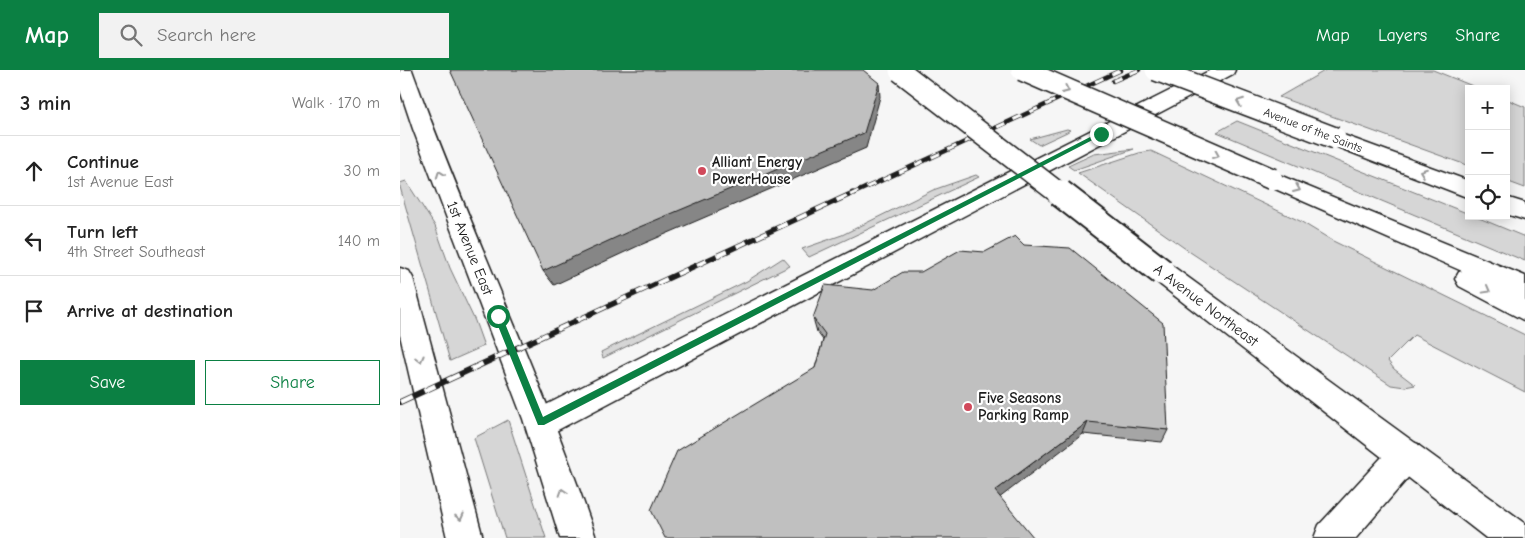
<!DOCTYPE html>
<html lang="en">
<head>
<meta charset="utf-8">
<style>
	body { margin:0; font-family:"Comic Neue",sans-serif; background:#f2f2f2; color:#222 }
	.controls { position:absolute; right:15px; top:15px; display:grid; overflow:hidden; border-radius:0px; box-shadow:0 2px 12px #0003 }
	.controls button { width:45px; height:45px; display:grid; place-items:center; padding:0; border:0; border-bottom:1px solid #e0e0e0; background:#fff; color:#222; font:25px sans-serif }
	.stop { position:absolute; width:15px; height:15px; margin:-11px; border:4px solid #0b8043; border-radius:50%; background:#fff }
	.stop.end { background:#0b8043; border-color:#fff; box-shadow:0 1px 5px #0008 }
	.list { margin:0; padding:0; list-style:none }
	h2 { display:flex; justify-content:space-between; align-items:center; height:65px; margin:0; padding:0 20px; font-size:21px }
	h2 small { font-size:16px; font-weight:400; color:#767676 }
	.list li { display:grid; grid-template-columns:32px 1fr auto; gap:15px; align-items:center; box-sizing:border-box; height:70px; padding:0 20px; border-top:1px solid #e0e0e0 }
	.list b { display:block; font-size:19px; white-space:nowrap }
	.list p { margin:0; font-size:16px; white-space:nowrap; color:#767676 }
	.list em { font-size:16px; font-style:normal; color:#767676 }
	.actions { display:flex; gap:10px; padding:15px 20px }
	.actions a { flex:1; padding:11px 0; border:1px solid #0b8043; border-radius:0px; text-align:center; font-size:18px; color:#0b8043 }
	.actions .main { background:#0b8043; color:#fff }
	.icon { flex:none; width:28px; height:28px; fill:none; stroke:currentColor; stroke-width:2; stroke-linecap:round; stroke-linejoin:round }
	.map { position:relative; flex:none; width:1125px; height:468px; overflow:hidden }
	header { display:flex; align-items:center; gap:30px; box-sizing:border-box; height:70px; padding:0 25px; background:#0b8043; color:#fff }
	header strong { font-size:24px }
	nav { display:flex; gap:28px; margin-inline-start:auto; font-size:18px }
	.search { width:350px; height:45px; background:#f2f2f2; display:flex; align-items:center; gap:12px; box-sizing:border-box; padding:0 18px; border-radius:0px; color:#767676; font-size:19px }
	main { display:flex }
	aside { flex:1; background:#fff }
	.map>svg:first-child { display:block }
	.green { fill:#d6d6d6; stroke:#797979 }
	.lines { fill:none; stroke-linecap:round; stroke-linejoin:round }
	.street-casing { stroke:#1c1c1c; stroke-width:3 }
	.secondary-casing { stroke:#1c1c1c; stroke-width:3 }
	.primary-casing { stroke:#1c1c1c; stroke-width:3 }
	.highway-casing { stroke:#1c1c1c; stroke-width:3 }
	.street { fill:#fff; fill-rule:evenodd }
	.secondary { fill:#fff; fill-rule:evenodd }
	.primary { fill:#fff; fill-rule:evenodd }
	.highway { fill:#fff; fill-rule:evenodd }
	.rail-far2-casing { stroke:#1c1c1c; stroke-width:4.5 }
	.rail-far1-casing { stroke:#1c1c1c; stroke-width:5.5 }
	.rail-casing { stroke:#1c1c1c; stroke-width:6 }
	.rail-far2 { stroke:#fff; stroke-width:3; stroke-dasharray:9; stroke-linecap:butt }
	.rail-far1 { stroke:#fff; stroke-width:4; stroke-dasharray:11; stroke-linecap:butt }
	.rail { stroke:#fff; stroke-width:4.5; stroke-dasharray:13; stroke-linecap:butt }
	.secondary-bridge-far1-casing { stroke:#1c1c1c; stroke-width:24; stroke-linecap:butt }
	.secondary-bridge-casing { stroke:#1c1c1c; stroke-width:30; stroke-linecap:butt }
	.highway-bridge-casing { stroke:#1c1c1c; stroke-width:24; stroke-linecap:butt }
	.secondary-bridge-far1 { stroke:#fff; stroke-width:21 }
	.secondary-bridge { stroke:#fff; stroke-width:26 }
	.highway-bridge { stroke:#fff; stroke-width:21 }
	.wall { fill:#a5a5a5; stroke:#1c1c1c }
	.shaded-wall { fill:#868686; stroke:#1c1c1c }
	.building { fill:#c0c0c0; stroke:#1c1c1c }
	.oneway { stroke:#999 }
	.route { fill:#0b8043 }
	.poi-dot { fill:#d1495b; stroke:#fff; stroke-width:2 }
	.labels { text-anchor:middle; stroke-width:4.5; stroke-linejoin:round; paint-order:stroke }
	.far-street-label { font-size:12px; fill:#1c1c1c; stroke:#fff }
	.poi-label { font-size:15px; font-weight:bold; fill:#1c1c1c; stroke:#fff; text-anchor:start }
	.street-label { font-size:15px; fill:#1c1c1c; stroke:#fff }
</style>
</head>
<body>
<header>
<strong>Map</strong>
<div class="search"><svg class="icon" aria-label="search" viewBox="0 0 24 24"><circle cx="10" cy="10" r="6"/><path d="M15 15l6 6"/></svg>Search here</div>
<nav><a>Map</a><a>Layers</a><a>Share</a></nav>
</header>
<main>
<aside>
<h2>3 min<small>Walk · 170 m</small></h2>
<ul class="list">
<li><svg class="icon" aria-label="ahead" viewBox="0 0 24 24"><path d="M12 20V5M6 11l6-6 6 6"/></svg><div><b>Continue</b><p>1st Avenue East</p></div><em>30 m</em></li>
<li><svg class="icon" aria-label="left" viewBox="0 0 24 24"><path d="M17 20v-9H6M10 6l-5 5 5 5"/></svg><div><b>Turn left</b><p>4th Street Southeast</p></div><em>140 m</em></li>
<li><svg class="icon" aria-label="arrive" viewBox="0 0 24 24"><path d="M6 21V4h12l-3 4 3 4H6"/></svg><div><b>Arrive at destination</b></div></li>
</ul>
<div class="actions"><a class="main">Save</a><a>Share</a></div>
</aside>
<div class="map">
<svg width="1125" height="468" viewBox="0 0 1125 468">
	<rect width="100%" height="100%" fill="#f6f6f6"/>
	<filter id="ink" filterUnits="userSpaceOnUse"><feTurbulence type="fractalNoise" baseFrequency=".02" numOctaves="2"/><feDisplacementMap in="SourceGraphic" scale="10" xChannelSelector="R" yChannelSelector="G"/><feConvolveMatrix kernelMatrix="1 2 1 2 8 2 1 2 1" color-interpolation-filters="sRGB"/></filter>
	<g filter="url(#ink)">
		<!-- green -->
		<g class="green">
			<path d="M926 0H1033L1080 19H1069V96L879 27Z"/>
			<path d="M1106 29 1125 37V118L1106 111Z"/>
			<path d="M837 51 1069 144V146H1074L1125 167V191L817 62Z"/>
			<path d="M667 59 670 60 667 62 639 75 630 69Z"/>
			<path d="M734 79 674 100 668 96 694 84Z"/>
			<path d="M751 81 900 151 933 171 1125 265V322L1014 265 988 291 994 299 1015 315 1005 317 991 315 790 182 678 103 739 83Z"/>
			<path d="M576 105 579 107 409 187 402 179 442 165 533 120Z"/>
			<path d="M6 111 35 156 50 198 75 251 84 276 50 291 0 117V113Z"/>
			<path d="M383 188 390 196 203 288 201 282 347 211Z"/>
			<path d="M108 350 145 465 146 468H105L74 368Z"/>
		</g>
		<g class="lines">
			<defs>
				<g id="street">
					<path d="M811 0H835L833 4 152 363 141 367 130 363 125 353 130 343Z"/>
					<path d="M1006 370 1018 374 1023 385 1018 396 956 468H914L919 455 994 374Z"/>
				</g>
				<path id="secondary" d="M762 192 771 195 1125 453V468H1086L753 209 749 202 753 195Z"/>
				<g id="primary">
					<path d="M0 0H12C69 158 143 309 196 468H160L123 349 13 59 0 20Z"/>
					<path d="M0 198 9 201 13 208 83 468H47L0 265Z"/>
				</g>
				<g id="highway">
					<path d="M935 62 1069 111V128L927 73 924 68 927 63Z"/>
					<path d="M872 102 1125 206V251L1059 216 1055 209 1059 202 1062 201 864 114 861 109 864 104Z"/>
					<path d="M1106 127 1125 133V150L1106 144Z"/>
				</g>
			</defs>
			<!-- street casing -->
			<use href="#street" class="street-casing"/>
			<!-- secondary casing -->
			<use href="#secondary" class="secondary-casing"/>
			<!-- primary casing -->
			<use href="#primary" class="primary-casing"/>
			<!-- highway casing -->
			<use href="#highway" class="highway-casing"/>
			<!-- street -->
			<use href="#street" class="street"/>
			<!-- secondary -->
			<use href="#secondary" class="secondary"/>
			<!-- primary -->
			<use href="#primary" class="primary"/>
			<!-- highway -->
			<use href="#highway" class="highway"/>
			<defs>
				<g id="rail-far2">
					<path d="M713 11 739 0"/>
					<path d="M450 125 721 0"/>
				</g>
				<path id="rail-far1" d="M117 278 453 123"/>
				<path id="rail" d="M0 332 119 277"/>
			</defs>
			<!-- rail-far2 casing -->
			<use href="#rail-far2" class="rail-far2-casing"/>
			<!-- rail-far1 casing -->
			<use href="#rail-far1" class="rail-far1-casing"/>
			<!-- rail casing -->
			<use href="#rail" class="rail-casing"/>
			<!-- rail-far2 -->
			<use href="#rail-far2" class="rail-far2"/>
			<!-- rail-far1 -->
			<use href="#rail-far1" class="rail-far1"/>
			<!-- rail -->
			<use href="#rail" class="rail"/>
			<defs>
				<path id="secondary-bridge-far1" d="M500 1 661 125"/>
				<path id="secondary-bridge" d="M660 123 762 202"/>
				<g id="highway-bridge">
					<path d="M622 0 872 109"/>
					<path d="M756 0 935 68"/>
				</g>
			</defs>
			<!-- secondary-bridge-far1 casing -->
			<use href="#secondary-bridge-far1" class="secondary-bridge-far1-casing"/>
			<!-- secondary-bridge casing -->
			<use href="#secondary-bridge" class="secondary-bridge-casing"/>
			<!-- highway-bridge casing -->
			<use href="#highway-bridge" class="highway-bridge-casing"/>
			<!-- secondary-bridge-far1 -->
			<use href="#secondary-bridge-far1" class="secondary-bridge-far1"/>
			<!-- secondary-bridge -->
			<use href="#secondary-bridge" class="secondary-bridge"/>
			<!-- highway-bridge -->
			<use href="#highway-bridge" class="highway-bridge"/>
		</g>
		<!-- wall -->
		<path class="wall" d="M413 248 768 360 762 372 683 364 415 298 423 270 417 262Z"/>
		<!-- shaded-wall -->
		<g class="shaded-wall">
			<path d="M479 13 480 27 466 78 238 176 154 215 143 201Z"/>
			<path d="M688 352 683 364 594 432 595 421Z"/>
		</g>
		<!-- building -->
		<g class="building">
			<path d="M50 0H463L479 13 464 63 230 161 143 201Z"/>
			<path d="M615 166 624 175 670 178 763 253 768 360 688 352 595 421 634 468H265L251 440 277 381 415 298 425 264 413 248 425 215 473 220 503 202H521L560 180 585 182Z"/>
		</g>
		<!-- one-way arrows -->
		<defs><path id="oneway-chevron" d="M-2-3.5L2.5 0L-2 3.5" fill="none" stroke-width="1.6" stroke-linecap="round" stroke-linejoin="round" transform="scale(1.25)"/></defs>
		<g class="oneway">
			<use href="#oneway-chevron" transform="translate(666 20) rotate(24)"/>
			<use href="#oneway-chevron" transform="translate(840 32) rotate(-159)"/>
			<use href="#oneway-chevron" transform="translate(816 85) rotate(23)"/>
			<use href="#oneway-chevron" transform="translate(1023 102) rotate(-159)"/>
			<use href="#oneway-chevron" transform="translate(40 104) rotate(-110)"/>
			<use href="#oneway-chevron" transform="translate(897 119) rotate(23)"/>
			<use href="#oneway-chevron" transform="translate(1087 220) rotate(29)"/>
			<use href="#oneway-chevron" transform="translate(20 289) rotate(76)"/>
			<use href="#oneway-chevron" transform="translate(163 422) rotate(-108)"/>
			<use href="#oneway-chevron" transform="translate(60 447) rotate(76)"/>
		</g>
	</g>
	<!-- route -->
	<path class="route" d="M698 63 704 64 144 355H138L94 246 95 244H101L102 246 143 347Z"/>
	<!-- markers -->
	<g class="poi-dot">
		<circle cx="302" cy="101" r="5"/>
		<circle cx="568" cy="337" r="5"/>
	</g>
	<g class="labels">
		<!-- far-street labels -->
		<g class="far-street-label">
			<text transform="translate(913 60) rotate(21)" y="4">Avenue of the Saints</text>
		</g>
		<!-- poi labels -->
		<g class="poi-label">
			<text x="312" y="97">Alliant Energy<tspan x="312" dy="17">PowerHouse</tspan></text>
			<text x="578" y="333">Five Seasons<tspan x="578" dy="17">Parking Ramp</tspan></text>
		</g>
		<!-- street labels -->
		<g class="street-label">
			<text transform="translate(70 178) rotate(68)" y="5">1st Avenue East</text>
			<text transform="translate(806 235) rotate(37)" y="5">A Avenue Northeast</text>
		</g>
	</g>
</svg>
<div class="controls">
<button>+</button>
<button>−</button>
<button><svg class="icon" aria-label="locate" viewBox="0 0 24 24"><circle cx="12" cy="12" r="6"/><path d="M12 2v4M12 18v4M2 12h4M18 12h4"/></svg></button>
</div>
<div class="stop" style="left:98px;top:246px"></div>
<div class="stop end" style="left:701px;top:64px"></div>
</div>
</main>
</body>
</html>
